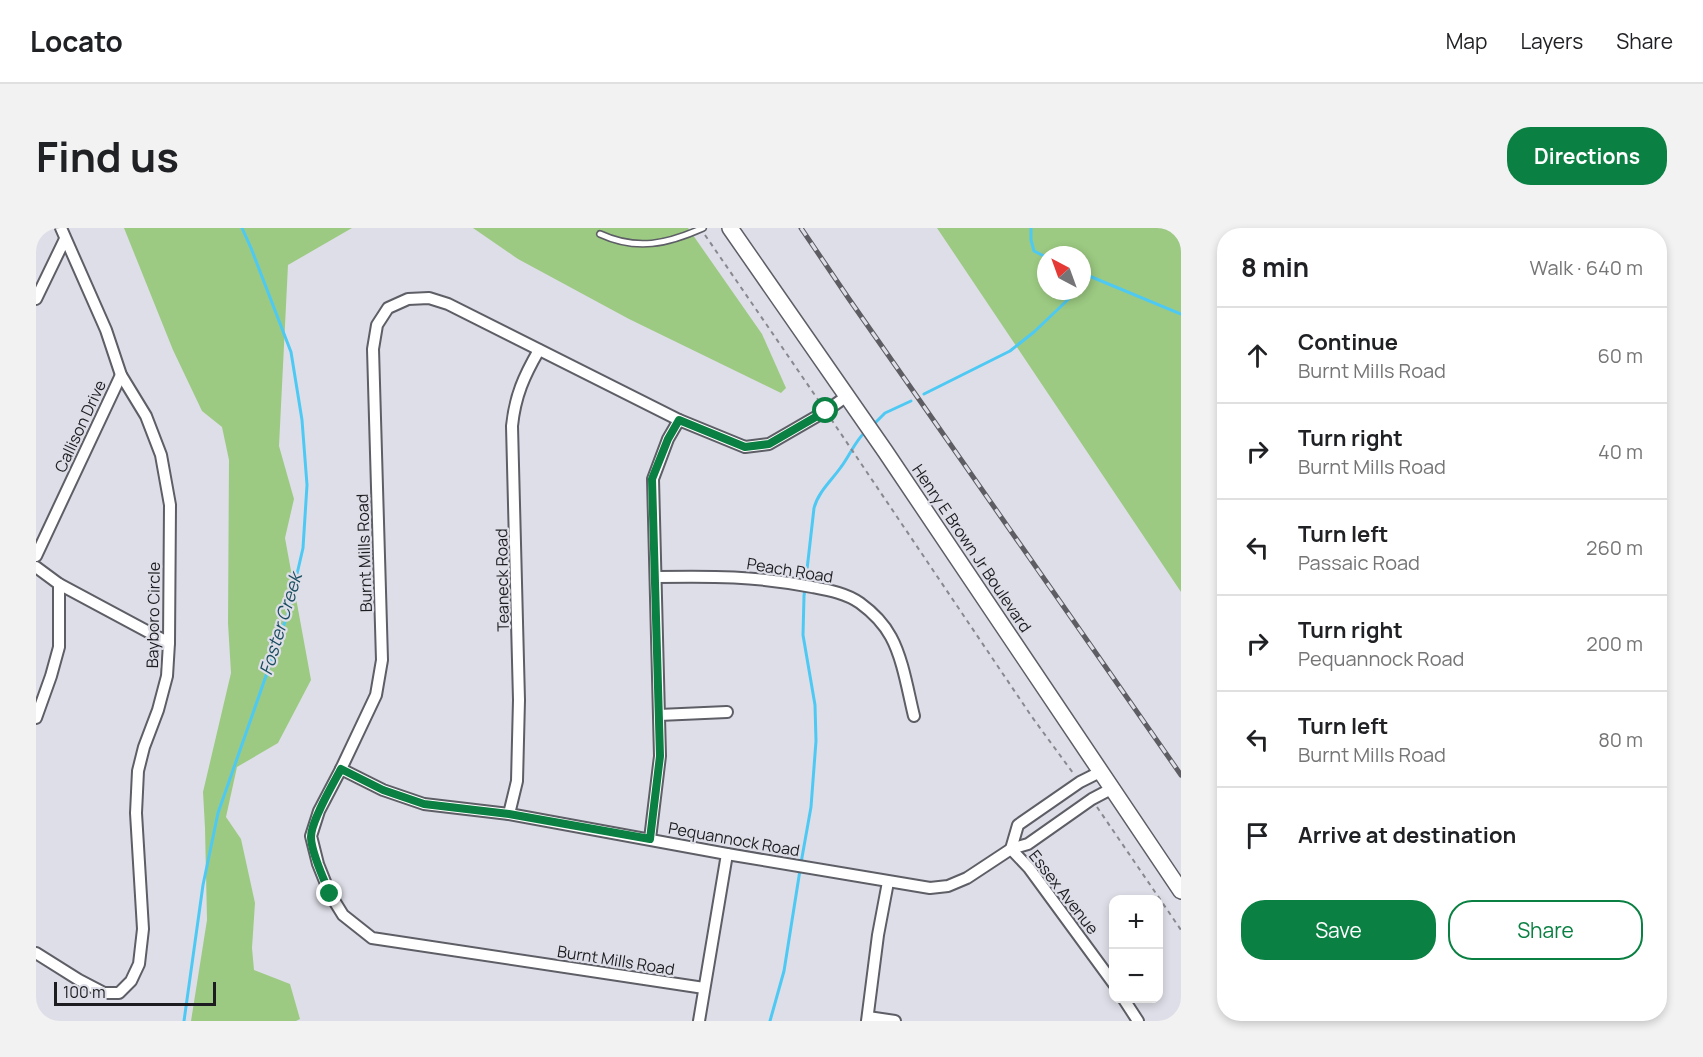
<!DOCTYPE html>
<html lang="en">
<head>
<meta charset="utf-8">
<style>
	body { margin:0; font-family:Manrope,sans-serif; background:#f2f2f2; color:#202124 }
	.controls { position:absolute; right:18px; bottom:18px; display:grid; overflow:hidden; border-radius:12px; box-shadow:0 3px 9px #0003 }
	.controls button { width:54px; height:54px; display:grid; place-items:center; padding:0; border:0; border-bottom:2px solid #e0e0e0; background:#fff; color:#202124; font:30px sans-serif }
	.compass { position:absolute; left:1001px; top:18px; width:54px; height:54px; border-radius:50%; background:#fff; box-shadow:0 3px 9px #0003; rotate:319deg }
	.scale { position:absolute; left:18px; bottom:15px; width:162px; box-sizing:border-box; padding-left:6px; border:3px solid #1d1d21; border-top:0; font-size:16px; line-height:21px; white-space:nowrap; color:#1d1d21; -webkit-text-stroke:4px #dedee8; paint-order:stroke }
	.stop { position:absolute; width:18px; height:18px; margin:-14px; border:4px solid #0b8043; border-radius:50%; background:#fff }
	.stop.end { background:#0b8043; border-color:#fff; box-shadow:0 2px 6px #0008 }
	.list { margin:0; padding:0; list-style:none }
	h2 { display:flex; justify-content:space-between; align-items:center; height:78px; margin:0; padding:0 24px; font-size:26px }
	h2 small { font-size:20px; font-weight:400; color:#757577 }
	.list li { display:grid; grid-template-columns:39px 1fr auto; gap:18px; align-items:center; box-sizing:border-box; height:96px; padding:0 24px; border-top:2px solid #e0e0e0 }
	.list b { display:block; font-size:22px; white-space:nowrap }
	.list p { margin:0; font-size:20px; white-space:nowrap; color:#757577 }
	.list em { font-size:20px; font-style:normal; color:#757577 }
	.actions { display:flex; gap:12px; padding:18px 24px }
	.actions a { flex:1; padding:14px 0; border:2px solid #0b8043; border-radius:24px; text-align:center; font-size:21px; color:#0b8043 }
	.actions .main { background:#0b8043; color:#fff }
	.icon { flex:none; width:33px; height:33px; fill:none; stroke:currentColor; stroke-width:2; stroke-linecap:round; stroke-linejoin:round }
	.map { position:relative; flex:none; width:1145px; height:793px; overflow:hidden; border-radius:24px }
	header { display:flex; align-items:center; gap:36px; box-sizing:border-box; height:84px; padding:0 30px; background:#fff; border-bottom:2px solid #e0e0e0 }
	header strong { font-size:28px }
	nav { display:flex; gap:33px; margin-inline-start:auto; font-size:21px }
	.intro { display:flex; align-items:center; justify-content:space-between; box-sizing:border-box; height:144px; padding:0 36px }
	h1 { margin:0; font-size:42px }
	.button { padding:15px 27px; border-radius:24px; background:#0b8043; color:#fff; font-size:21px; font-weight:700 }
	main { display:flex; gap:36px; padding:0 36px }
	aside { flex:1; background:#fff; border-radius:24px; box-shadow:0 3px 9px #0003 }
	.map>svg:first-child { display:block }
	.green { fill:#9cca82; fill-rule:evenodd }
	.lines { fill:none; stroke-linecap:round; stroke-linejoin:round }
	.stream { stroke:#4ec9f3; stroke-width:3 }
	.service-casing { stroke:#5d5e66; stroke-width:8 }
	.minor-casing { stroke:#5d5e66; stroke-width:14 }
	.secondary-casing { stroke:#5d5e66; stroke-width:18 }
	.path { stroke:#88888f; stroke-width:2; stroke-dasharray:4.5 4.5; stroke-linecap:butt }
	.service { stroke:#fff; stroke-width:5 }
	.minor { stroke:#fff; stroke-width:10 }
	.secondary { stroke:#fff; stroke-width:15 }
	.rail-casing { stroke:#5d5d63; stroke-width:5 }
	.rail { stroke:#dedee8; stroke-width:3; stroke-dasharray:9; stroke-linecap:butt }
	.route { stroke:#0b8043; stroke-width:8 }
	.labels { text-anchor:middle; stroke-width:4.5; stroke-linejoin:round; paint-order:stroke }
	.street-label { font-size:16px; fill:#1d1d21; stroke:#dedee8 }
	.water-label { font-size:18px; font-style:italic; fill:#1b4e60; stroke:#dedee8 }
</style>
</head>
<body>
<header>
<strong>Locato</strong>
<nav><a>Map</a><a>Layers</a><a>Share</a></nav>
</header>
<div class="intro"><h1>Find us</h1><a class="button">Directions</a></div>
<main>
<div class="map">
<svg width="1145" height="793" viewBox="0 0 1145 793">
	<rect width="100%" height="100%" fill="#dedee8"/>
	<!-- green -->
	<g class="green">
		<path d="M88 0H316L252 37 243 218 258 271 249 310 275 452 242 515 201 539 190 589 205 611 219 675 216 720 218 742 254 756 264 791 260 793H155L171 692 169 600 167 564 195 445 192 395 193 232 186 199 166 183 137 122Z"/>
		<path d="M437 0H652L726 106 750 160 745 165 593 91 482 31Z"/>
		<path d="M901 0H1145V364ZM1010 27H1046V63H1010Z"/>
	</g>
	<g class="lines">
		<!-- stream -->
		<g class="stream">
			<path d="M995 0V12L998 23 1010 29"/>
			<path d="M1046 45 1145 86"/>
			<path d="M1046 58 1048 55 1050 47"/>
			<path d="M888 166 974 123 998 104 1041 63"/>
			<path d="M838 196 849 185 875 173"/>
			<path d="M765 635 775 579 780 513 779 477 767 407 768 368 778 280C782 264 796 252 805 239 814 227 819 213 830 203"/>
			<path d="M148 793 167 657 182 585 252 385 267 320 271 257 266 192 255 124 215 20 206 0"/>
			<path d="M734 793 748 743 764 642"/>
		</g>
		<defs>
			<path id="service" d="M564 6C601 23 631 16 667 0"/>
			<g id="minor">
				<path d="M0 71 29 11"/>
				<path d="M0 328 85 147"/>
				<path d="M0 339 23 356 133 415"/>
				<path d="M620 349C676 348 720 348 776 359 792 362 810 365 824 375 835 383 848 396 855 409 867 431 872 464 878 488"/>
				<path d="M623 487 691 484"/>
				<path d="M0 490 15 448 23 419V356"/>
				<path d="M305 541 347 562 388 576 473 586 691 626 894 660 912 658 931 650 975 621 992 616 1056 571 1075 561"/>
				<path d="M473 586 481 553 483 472 476 198C479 168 488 148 503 122"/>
				<path d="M614 611 624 528 617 251 632 211 643 192"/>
				<path d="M975 621 993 640 1078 756"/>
				<path d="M975 621 982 597 1044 554 1064 544"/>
				<path d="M0 725 43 752 68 765H83L95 753 103 736 107 701 100 585 102 543 108 519 122 482 131 448 133 415 134 277 125 227 110 188 85 147 70 102 25 0"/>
				<path d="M668 760 336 710 307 687 294 666 282 636 275 608 283 583 305 541 340 467 346 432 337 121 341 97 352 80 372 71 393 70 412 76 643 192 709 219 733 216 790 183 811 168"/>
				<path d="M1087 770 1102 793"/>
				<path d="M832 789 859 793"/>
				<path d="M663 793 691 626"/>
				<path d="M831 793 842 707 852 654"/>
			</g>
			<path id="secondary" d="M694 0 849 223 1145 663"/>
		</defs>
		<!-- service casing -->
		<use href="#service" class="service-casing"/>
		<!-- minor casing -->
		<use href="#minor" class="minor-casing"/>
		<!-- secondary casing -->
		<use href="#secondary" class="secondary-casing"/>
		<!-- path -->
		<g class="path">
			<path d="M669 7 785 176"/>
			<path d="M795 191 996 489 1037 545"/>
			<path d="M1061 579 1145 702"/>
		</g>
		<!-- service -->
		<use href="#service" class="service"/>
		<!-- minor -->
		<use href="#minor" class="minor"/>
		<!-- secondary -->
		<use href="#secondary" class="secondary"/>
		<defs>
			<path id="rail" d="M765 0 813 71 1145 547"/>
		</defs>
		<!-- rail casing -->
		<use href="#rail" class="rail-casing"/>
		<!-- rail -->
		<use href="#rail" class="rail"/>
	</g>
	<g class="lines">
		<!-- route -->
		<path class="route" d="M294 666C288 652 275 624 275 609 275 593 297 556 305 541L347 562 388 576 473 586 614 611 624 528 616 251 632 211 643 192 709 219 733 216 790 183"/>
	</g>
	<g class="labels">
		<!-- street labels -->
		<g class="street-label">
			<text transform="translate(44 198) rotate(-65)" y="6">Callison Drive</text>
			<text transform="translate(936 320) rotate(56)" y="6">Henry E Brown Jr Boulevard</text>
			<text transform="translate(328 325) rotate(-92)" y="6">Burnt Mills Road</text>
			<text transform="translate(754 342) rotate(9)" y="6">Peach Road</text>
			<text transform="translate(466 352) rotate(-91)" y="6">Teaneck Road</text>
			<text transform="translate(117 387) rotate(-89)" y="6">Bayboro Circle</text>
			<text transform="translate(698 611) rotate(10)" y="6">Pequannock Road</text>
			<text transform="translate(1028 664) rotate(52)" y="6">Essex Avenue</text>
			<text transform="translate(580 732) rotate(9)" y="6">Burnt Mills Road</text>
		</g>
		<!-- water labels -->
		<g class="water-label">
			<text transform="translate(245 396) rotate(-73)" y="6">Foster Creek</text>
		</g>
	</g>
</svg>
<div class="controls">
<button>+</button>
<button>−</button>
</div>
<svg class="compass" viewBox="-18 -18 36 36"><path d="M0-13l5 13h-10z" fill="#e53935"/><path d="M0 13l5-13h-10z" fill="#757577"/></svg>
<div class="scale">100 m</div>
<div class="stop" style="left:790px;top:183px"></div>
<div class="stop end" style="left:294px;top:666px"></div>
</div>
<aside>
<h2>8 min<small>Walk · 640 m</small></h2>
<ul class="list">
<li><svg class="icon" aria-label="ahead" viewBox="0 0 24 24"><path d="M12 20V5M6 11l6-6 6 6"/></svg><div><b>Continue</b><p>Burnt Mills Road</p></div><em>60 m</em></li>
<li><svg class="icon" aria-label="right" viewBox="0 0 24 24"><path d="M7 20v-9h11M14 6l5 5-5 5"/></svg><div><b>Turn right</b><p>Burnt Mills Road</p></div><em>40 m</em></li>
<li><svg class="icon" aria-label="left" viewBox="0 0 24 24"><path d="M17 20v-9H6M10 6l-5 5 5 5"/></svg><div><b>Turn left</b><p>Passaic Road</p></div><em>260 m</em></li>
<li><svg class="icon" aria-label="right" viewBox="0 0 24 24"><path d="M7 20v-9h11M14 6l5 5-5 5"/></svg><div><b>Turn right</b><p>Pequannock Road</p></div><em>200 m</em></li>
<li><svg class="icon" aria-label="left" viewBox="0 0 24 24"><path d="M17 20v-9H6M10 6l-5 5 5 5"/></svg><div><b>Turn left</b><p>Burnt Mills Road</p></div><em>80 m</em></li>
<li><svg class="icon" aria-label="arrive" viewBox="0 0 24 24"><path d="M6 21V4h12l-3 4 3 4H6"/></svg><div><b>Arrive at destination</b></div></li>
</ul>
<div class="actions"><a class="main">Save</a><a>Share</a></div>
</aside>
</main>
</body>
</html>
